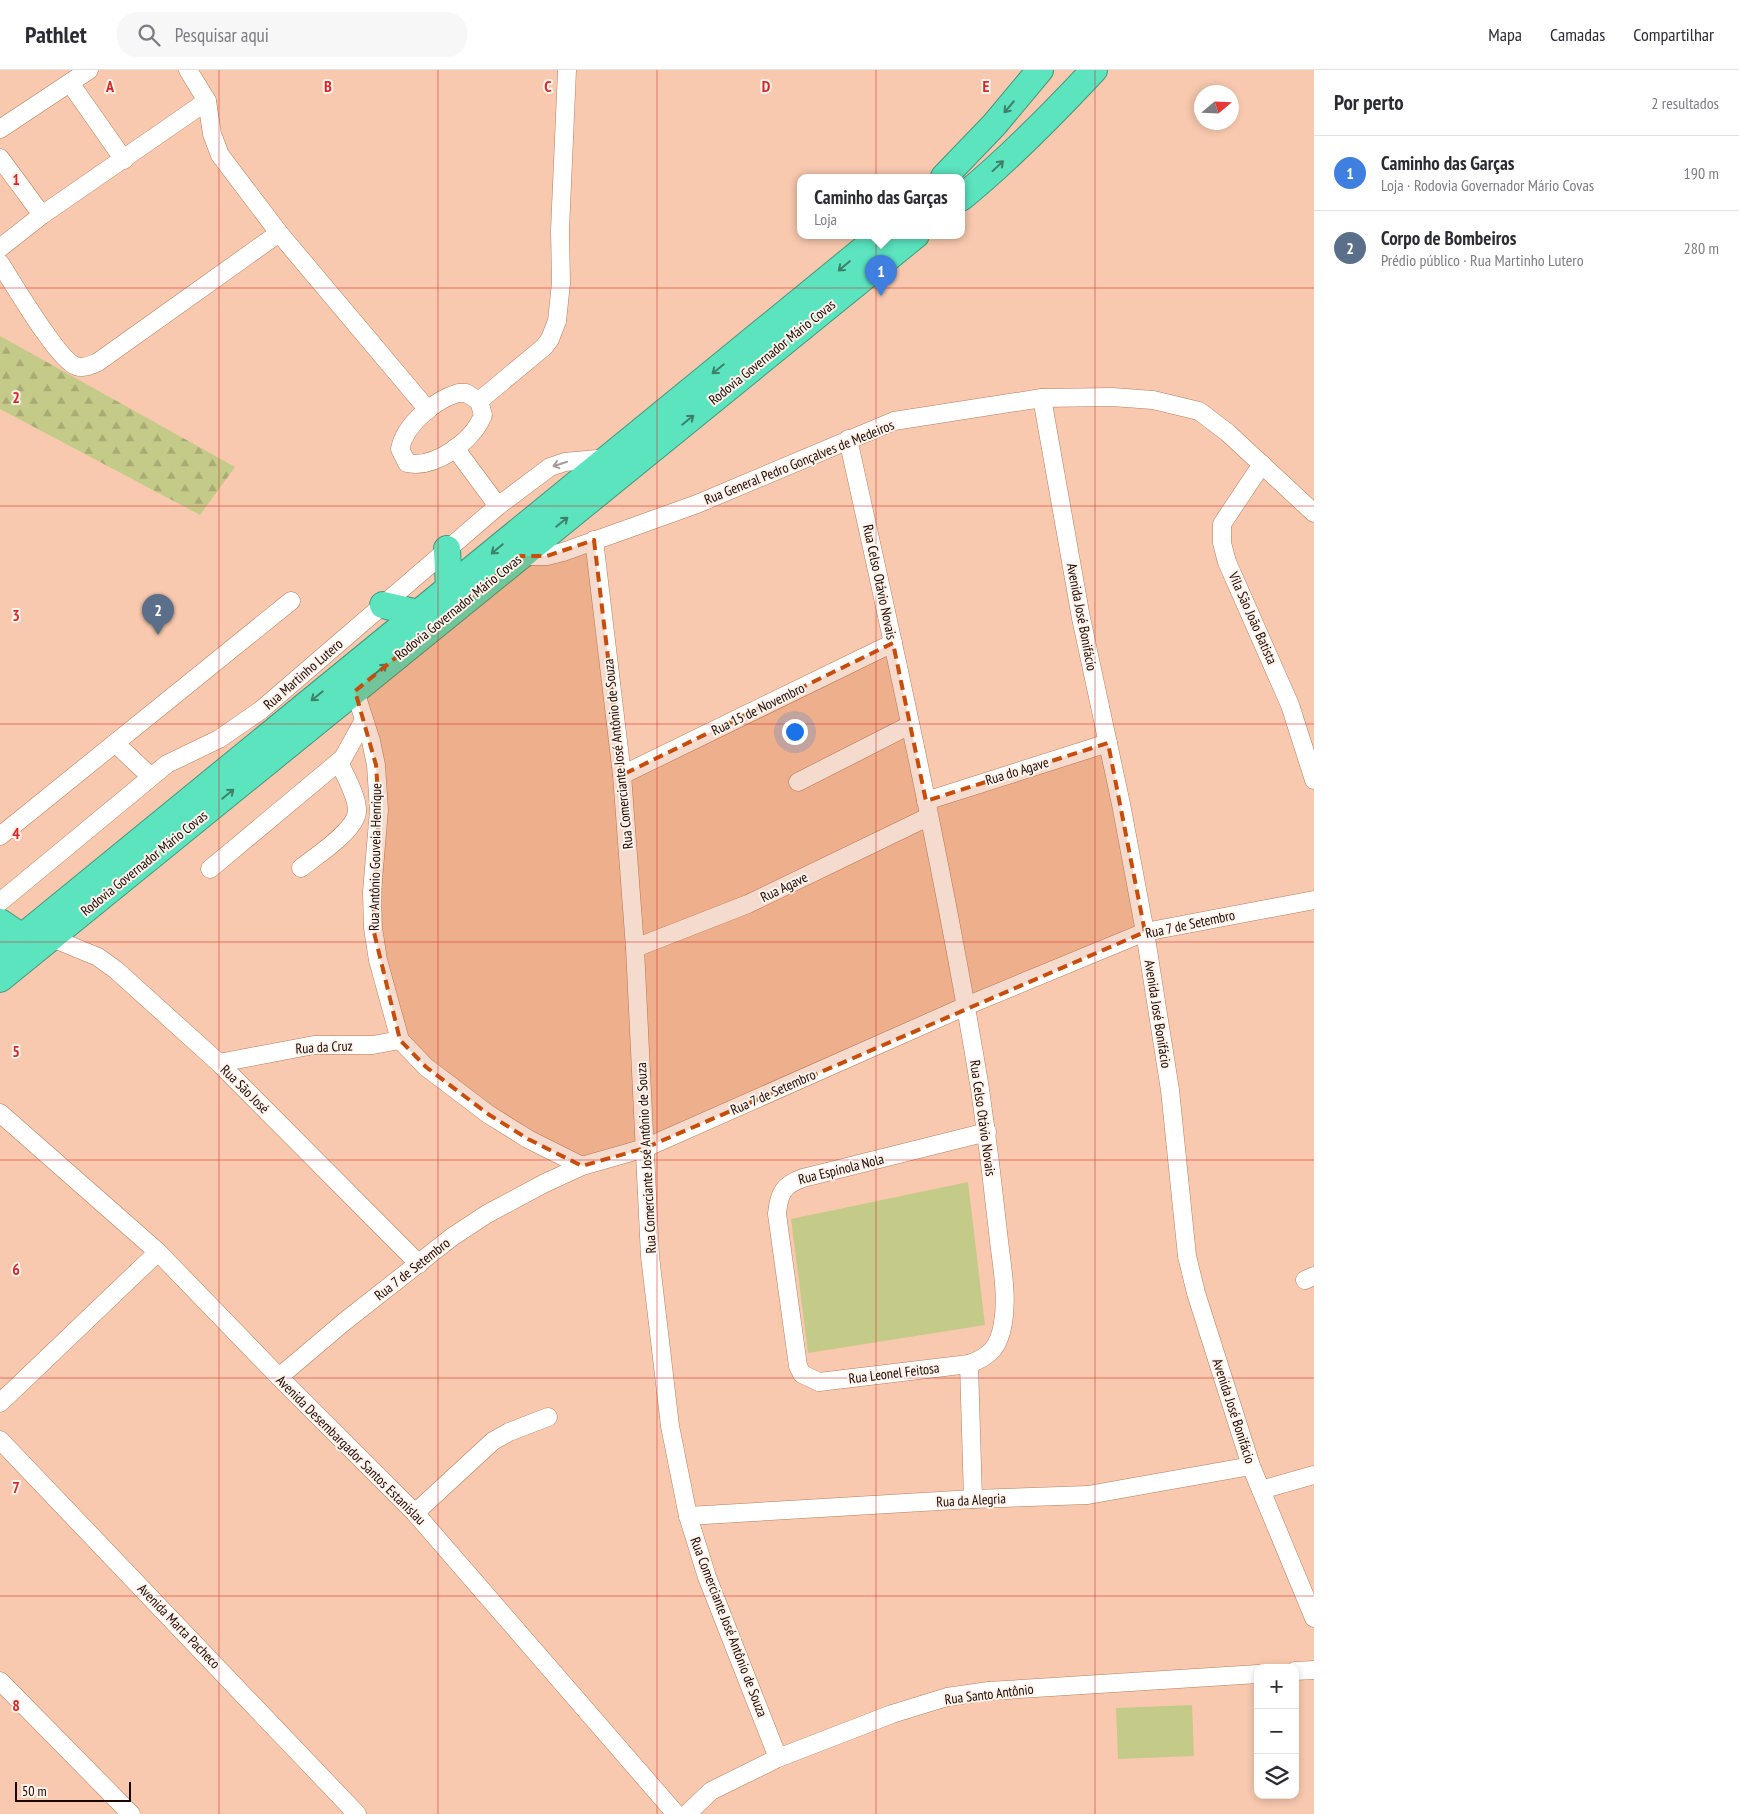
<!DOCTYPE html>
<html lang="pt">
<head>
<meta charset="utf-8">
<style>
	body { margin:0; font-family:"PT Sans Narrow",sans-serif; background:#f7f7f7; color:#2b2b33 }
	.controls { position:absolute; right:15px; bottom:15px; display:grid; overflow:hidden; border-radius:10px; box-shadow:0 2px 8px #0003 }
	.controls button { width:45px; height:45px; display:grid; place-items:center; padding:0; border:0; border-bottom:1px solid #e1e1e2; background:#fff; color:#2b2b33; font:25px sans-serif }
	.compass { position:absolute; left:1194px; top:15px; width:45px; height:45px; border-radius:50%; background:#fff; box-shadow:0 2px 8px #0003; rotate:71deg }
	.scale { position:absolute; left:15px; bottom:12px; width:116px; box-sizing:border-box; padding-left:5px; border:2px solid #190700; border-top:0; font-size:14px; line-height:18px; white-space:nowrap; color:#190700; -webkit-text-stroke:4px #fff3ec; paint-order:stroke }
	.you { position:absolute; left:794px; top:661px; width:18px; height:18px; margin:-12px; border:4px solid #fff; border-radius:50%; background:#1a73e8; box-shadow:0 0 0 8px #1a73e833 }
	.badge { display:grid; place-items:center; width:32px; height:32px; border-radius:50%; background:#157ea8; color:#fff; font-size:16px; font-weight:700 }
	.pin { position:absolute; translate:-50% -41px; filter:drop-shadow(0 1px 2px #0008) }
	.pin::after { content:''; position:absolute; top:26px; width:18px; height:15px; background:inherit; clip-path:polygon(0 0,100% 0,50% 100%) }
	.popup { position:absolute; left:797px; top:104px; width:168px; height:65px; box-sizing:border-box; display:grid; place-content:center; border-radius:10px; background:#fff; filter:drop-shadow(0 1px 4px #0005); font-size:16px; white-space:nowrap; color:#7c7c81 }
	.popup b { font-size:19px; color:#2b2b33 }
	.popup::after { content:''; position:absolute; left:50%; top:100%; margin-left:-10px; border:10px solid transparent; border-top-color:#fff }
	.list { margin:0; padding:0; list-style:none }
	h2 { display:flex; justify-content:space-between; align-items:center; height:65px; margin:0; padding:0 20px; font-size:21px }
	h2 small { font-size:16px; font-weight:400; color:#7c7c81 }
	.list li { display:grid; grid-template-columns:32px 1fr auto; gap:15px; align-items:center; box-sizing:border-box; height:75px; padding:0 20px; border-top:1px solid #e1e1e2 }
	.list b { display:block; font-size:19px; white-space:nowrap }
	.list p { margin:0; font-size:16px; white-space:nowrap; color:#7c7c81 }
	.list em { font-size:16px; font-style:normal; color:#7c7c81 }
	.icon { flex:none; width:28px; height:28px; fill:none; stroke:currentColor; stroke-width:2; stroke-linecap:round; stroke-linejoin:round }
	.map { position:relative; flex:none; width:1314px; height:1744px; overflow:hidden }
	header { display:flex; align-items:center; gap:30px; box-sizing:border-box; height:70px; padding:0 25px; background:#fff; border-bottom:1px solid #e1e1e2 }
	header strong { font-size:24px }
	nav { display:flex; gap:28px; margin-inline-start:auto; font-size:18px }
	.search { width:350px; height:45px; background:#f7f7f7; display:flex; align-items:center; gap:12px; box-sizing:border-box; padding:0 18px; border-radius:20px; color:#7c7c81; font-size:19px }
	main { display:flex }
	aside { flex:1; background:#fff }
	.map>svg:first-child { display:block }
	.green { fill:#c4ca88 }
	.forest { fill:url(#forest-firs) }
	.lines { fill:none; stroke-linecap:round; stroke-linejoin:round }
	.minor-casing { stroke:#b47f5f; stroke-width:19 }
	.highway-casing { stroke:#44977c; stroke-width:28 }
	.minor { stroke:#fff; stroke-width:18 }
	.highway { stroke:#5be4be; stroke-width:26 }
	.oneway { stroke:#3d8168 }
	.oneway2 { stroke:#a39c99 }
	.marked { fill:#c94d0a; fill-opacity:0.2; stroke:#c94d0a; stroke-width:4; stroke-dasharray:10 6; stroke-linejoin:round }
	.grid { fill:none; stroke:#d62828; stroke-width:1; stroke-opacity:0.55 }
	.labels { text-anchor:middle; stroke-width:4; stroke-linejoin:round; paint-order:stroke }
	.street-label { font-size:14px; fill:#190700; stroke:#fff3ec }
	.grid-label { font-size:16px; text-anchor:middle; font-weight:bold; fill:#d62828; stroke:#fff3ec; stroke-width:4; stroke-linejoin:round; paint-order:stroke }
</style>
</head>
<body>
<header>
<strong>Pathlet</strong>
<div class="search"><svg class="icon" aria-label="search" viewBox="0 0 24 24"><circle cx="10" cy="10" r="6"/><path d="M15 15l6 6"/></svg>Pesquisar aqui</div>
<nav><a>Mapa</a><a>Camadas</a><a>Compartilhar</a></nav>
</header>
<main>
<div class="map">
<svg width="1314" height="1744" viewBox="0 0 1314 1744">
	<defs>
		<pattern id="forest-firs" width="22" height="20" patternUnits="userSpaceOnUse" patternTransform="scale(1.25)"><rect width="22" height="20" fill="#c4ca88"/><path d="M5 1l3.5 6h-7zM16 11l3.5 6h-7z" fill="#a8ac74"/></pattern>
	</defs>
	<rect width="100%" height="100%" fill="#f8c9ae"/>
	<!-- green -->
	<g class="green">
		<path d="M968 1112 985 1255 808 1283 791 1149Z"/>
		<path d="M1192 1635 1194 1686 1118 1689 1116 1638Z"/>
	</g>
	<!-- forest -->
	<path class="forest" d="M0 266 235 397 200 445 0 339Z"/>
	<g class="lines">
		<defs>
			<g id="minor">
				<path d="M188 0 207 31 212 64 220 85 279 163 428 340"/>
				<path d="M70 13 124 90"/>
				<path d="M0 59 89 0"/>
				<path d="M0 88 42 145"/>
				<path d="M0 178 42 145 207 31"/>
				<path d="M0 193C13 213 58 290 76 296 84 299 91 295 98 292L279 163"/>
				<path d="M458 323H466L479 331 483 345C473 371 435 399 407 393L400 379C405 354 435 330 458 323Z"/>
				<path d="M1042 328 1081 548 1121 734 1145 862 1170 1020 1187 1186 1196 1223 1251 1396 1314 1548"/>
				<path d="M479 331 544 277 550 269 557 251 561 213 560 160 567 0"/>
				<path d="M848 369C896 585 944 801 980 1019 987 1067 993 1115 998 1162 1001 1192 1008 1224 1003 1253 999 1277 991 1286 969 1294L973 1429"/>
				<path d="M455 378 498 436"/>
				<path d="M1262 394 1222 454V473L1227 492 1290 635 1314 710"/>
				<path d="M594 470 622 705 635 878 650 1186 670 1356 688 1446 707 1507 778 1688"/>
				<path d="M520 486H547L563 482 697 434 894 351 1042 328 1112 327 1153 330 1199 341 1228 363 1314 443"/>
				<path d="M355 621 371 671 376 695 379 740 372 822 373 858 378 890 400 970 426 997 488 1044 528 1069 582 1096"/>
				<path d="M115 673 150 706"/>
				<path d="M622 705 893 573"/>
				<path d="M798 712 910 655"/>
				<path d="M926 731 1108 673"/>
				<path d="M0 766 291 531"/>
				<path d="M301 798C316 786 355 761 357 742 358 727 345 706 339 692"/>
				<path d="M210 799 343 688 364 650"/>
				<path d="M0 832 167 694 219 669 261 640 498 436 550 397 565 392 608 388"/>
				<path d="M52 868 98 887 116 900 219 993 419 1194"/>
				<path d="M635 878 748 834 928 747"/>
				<path d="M219 993 314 975H373L400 970"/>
				<path d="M0 1043 158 1182 279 1307 415 1443 676 1744"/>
				<path d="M1305 1210 1314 1206"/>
				<path d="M969 1294 819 1312 802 1304 798 1296 777 1144C779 1123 783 1115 803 1108L987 1062"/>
				<path d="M279 1307 344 1252 452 1167 487 1144 545 1113 582 1096 645 1078 966 936 1145 862 1314 830"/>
				<path d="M0 1333 158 1182"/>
				<path d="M0 1370 357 1744"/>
				<path d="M1261 1420 1314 1405"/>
				<path d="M415 1443 493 1371 509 1362 548 1347"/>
				<path d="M688 1446 973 1429 1088 1425 1251 1396"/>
				<path d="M1295 1601 1314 1600"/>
				<path d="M0 1611 131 1744"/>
				<path d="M687 1744 711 1721 778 1688 892 1644 947 1627 989 1621 1258 1604"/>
			</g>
			<g id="highway">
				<path d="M944 107 994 55 1040 0"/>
				<path d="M961 128C1009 89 1052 45 1094 0"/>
				<path d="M447 479 449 519"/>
				<path d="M383 535 418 543"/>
				<path d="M0 852 22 867"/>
				<path d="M0 885 881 165"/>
				<path d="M0 909 916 165"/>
			</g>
		</defs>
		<!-- minor casing -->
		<use href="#minor" class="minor-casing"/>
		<!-- highway casing -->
		<use href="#highway" class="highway-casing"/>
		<!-- minor -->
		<use href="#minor" class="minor"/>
		<!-- highway -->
		<use href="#highway" class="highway"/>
	</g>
	<!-- one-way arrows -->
	<defs><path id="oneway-shaft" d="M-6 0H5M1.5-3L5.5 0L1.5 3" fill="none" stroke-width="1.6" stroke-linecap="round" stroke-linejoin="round" transform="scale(1.25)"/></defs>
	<g class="oneway">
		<use href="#oneway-shaft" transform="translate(1009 37) rotate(130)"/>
		<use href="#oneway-shaft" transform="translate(998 96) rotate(-43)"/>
		<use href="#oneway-shaft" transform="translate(844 196) rotate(140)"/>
		<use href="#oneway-shaft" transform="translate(718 299) rotate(141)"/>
		<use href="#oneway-shaft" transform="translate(688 350) rotate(-39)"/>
		<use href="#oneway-shaft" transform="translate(562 452) rotate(-39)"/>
		<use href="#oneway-shaft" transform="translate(497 479) rotate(140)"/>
		<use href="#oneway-shaft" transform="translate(381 599) rotate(-39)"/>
		<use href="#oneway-shaft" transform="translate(317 626) rotate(141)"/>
		<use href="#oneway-shaft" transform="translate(228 724) rotate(-39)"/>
	</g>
	<use class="oneway2" href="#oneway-shaft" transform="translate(560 394) rotate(162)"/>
	<!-- marked area -->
	<path class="marked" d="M594 470 622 705 893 573 926 731 1108 673 1145 862 645 1078 582 1096 528 1069 488 1044 426 997 400 970 373 858 379 740 376 695 355 621 520 486H547Z"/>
	<!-- grid -->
	<path class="grid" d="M219 0V1744M438 0V1744M657 0V1744M876 0V1744M1095 0V1744M0 218H1314M0 436H1314M0 654H1314M0 872H1314M0 1090H1314M0 1308H1314M0 1526H1314"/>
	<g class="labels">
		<!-- street labels -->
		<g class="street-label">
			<text transform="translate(772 282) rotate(-39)" y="5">Rodovia Governador Mário Covas</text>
			<text transform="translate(799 392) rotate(-22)" y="5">Rua General Pedro Gonçalves de Medeiros</text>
			<text transform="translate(880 512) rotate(78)" y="5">Rua Celso Otávio Novais</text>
			<text transform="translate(458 537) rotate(-39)" y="5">Rodovia Governador Mário Covas</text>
			<text transform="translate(1082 547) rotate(79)" y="5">Avenida José Bonifácio</text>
			<text transform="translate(1253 548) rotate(66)" y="5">Vila São João Batista</text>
			<text transform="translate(303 604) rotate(-41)" y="5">Rua Martinho Lutero</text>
			<text transform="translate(758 639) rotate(-26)" y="5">Rua 15 de Novembro</text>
			<text transform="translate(618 684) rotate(-96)" y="5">Rua Comerciante José Antônio de Souza</text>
			<text transform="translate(1017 701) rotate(-17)" y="5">Rua do Agave</text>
			<text transform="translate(375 787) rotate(-89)" y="5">Rua Antônio Gouveia Henrique</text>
			<text transform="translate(144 793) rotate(-39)" y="5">Rodovia Governador Mário Covas</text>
			<text transform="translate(784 817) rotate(-26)" y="5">Rua Agave</text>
			<text transform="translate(1190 854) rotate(-12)" y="5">Rua 7 de Setembro</text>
			<text transform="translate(1158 944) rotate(81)" y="5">Avenida José Bonifácio</text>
			<text transform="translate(324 977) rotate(-3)" y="5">Rua da Cruz</text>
			<text transform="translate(245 1019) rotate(45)" y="5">Rua São José</text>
			<text transform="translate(773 1022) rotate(-24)" y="5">Rua 7 de Setembro</text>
			<text transform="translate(983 1048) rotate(82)" y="5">Rua Celso Otávio Novais</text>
			<text transform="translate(646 1088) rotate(-93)" y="5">Rua Comerciante José Antônio de Souza</text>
			<text transform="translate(841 1099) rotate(-14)" y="5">Rua Espínola Nola</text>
			<text transform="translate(412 1199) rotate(-38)" y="5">Rua 7 de Setembro</text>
			<text transform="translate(894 1303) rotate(-7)" y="5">Rua Leonel Feitosa</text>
			<text transform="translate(1234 1341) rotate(72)" y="5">Avenida José Bonifácio</text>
			<text transform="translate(351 1380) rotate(45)" y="5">Avenida Desembargador Santos Estanislau</text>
			<text transform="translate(971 1430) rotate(-3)" y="5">Rua da Alegria</text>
			<text transform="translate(179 1556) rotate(46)" y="5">Avenida Marta Pacheco</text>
			<text transform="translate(729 1557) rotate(69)" y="5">Rua Comerciante José Antônio de Souza</text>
			<text transform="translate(989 1624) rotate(-7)" y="5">Rua Santo Antônio</text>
		</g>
	</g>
	<g class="grid-label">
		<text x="110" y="22">A</text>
		<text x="328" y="22">B</text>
		<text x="548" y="22">C</text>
		<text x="766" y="22">D</text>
		<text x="986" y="22">E</text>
		<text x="16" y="115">1</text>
		<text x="16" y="333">2</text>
		<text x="16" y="551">3</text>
		<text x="16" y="769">4</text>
		<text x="16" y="987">5</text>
		<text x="16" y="1205">6</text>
		<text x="16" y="1423">7</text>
		<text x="16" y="1641">8</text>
	</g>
</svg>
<div class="controls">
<button>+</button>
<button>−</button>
<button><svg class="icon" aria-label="layers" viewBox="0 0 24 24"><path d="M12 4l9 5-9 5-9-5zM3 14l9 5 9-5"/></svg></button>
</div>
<svg class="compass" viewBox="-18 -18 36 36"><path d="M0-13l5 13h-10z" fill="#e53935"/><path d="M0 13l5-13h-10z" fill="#7c7c81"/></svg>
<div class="scale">50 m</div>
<div class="you"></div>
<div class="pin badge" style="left:881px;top:226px;background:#3f7fe0">1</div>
<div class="popup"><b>Caminho das Garças</b>Loja</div>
<div class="pin badge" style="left:158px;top:565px;background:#5c6f8a">2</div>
</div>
<aside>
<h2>Por perto<small>2 resultados</small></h2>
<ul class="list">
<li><span class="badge" style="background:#3f7fe0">1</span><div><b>Caminho das Garças</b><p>Loja · Rodovia Governador Mário Covas</p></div><em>190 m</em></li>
<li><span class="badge" style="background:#5c6f8a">2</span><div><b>Corpo de Bombeiros</b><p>Prédio público · Rua Martinho Lutero</p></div><em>280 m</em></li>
</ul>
</aside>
</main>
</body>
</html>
